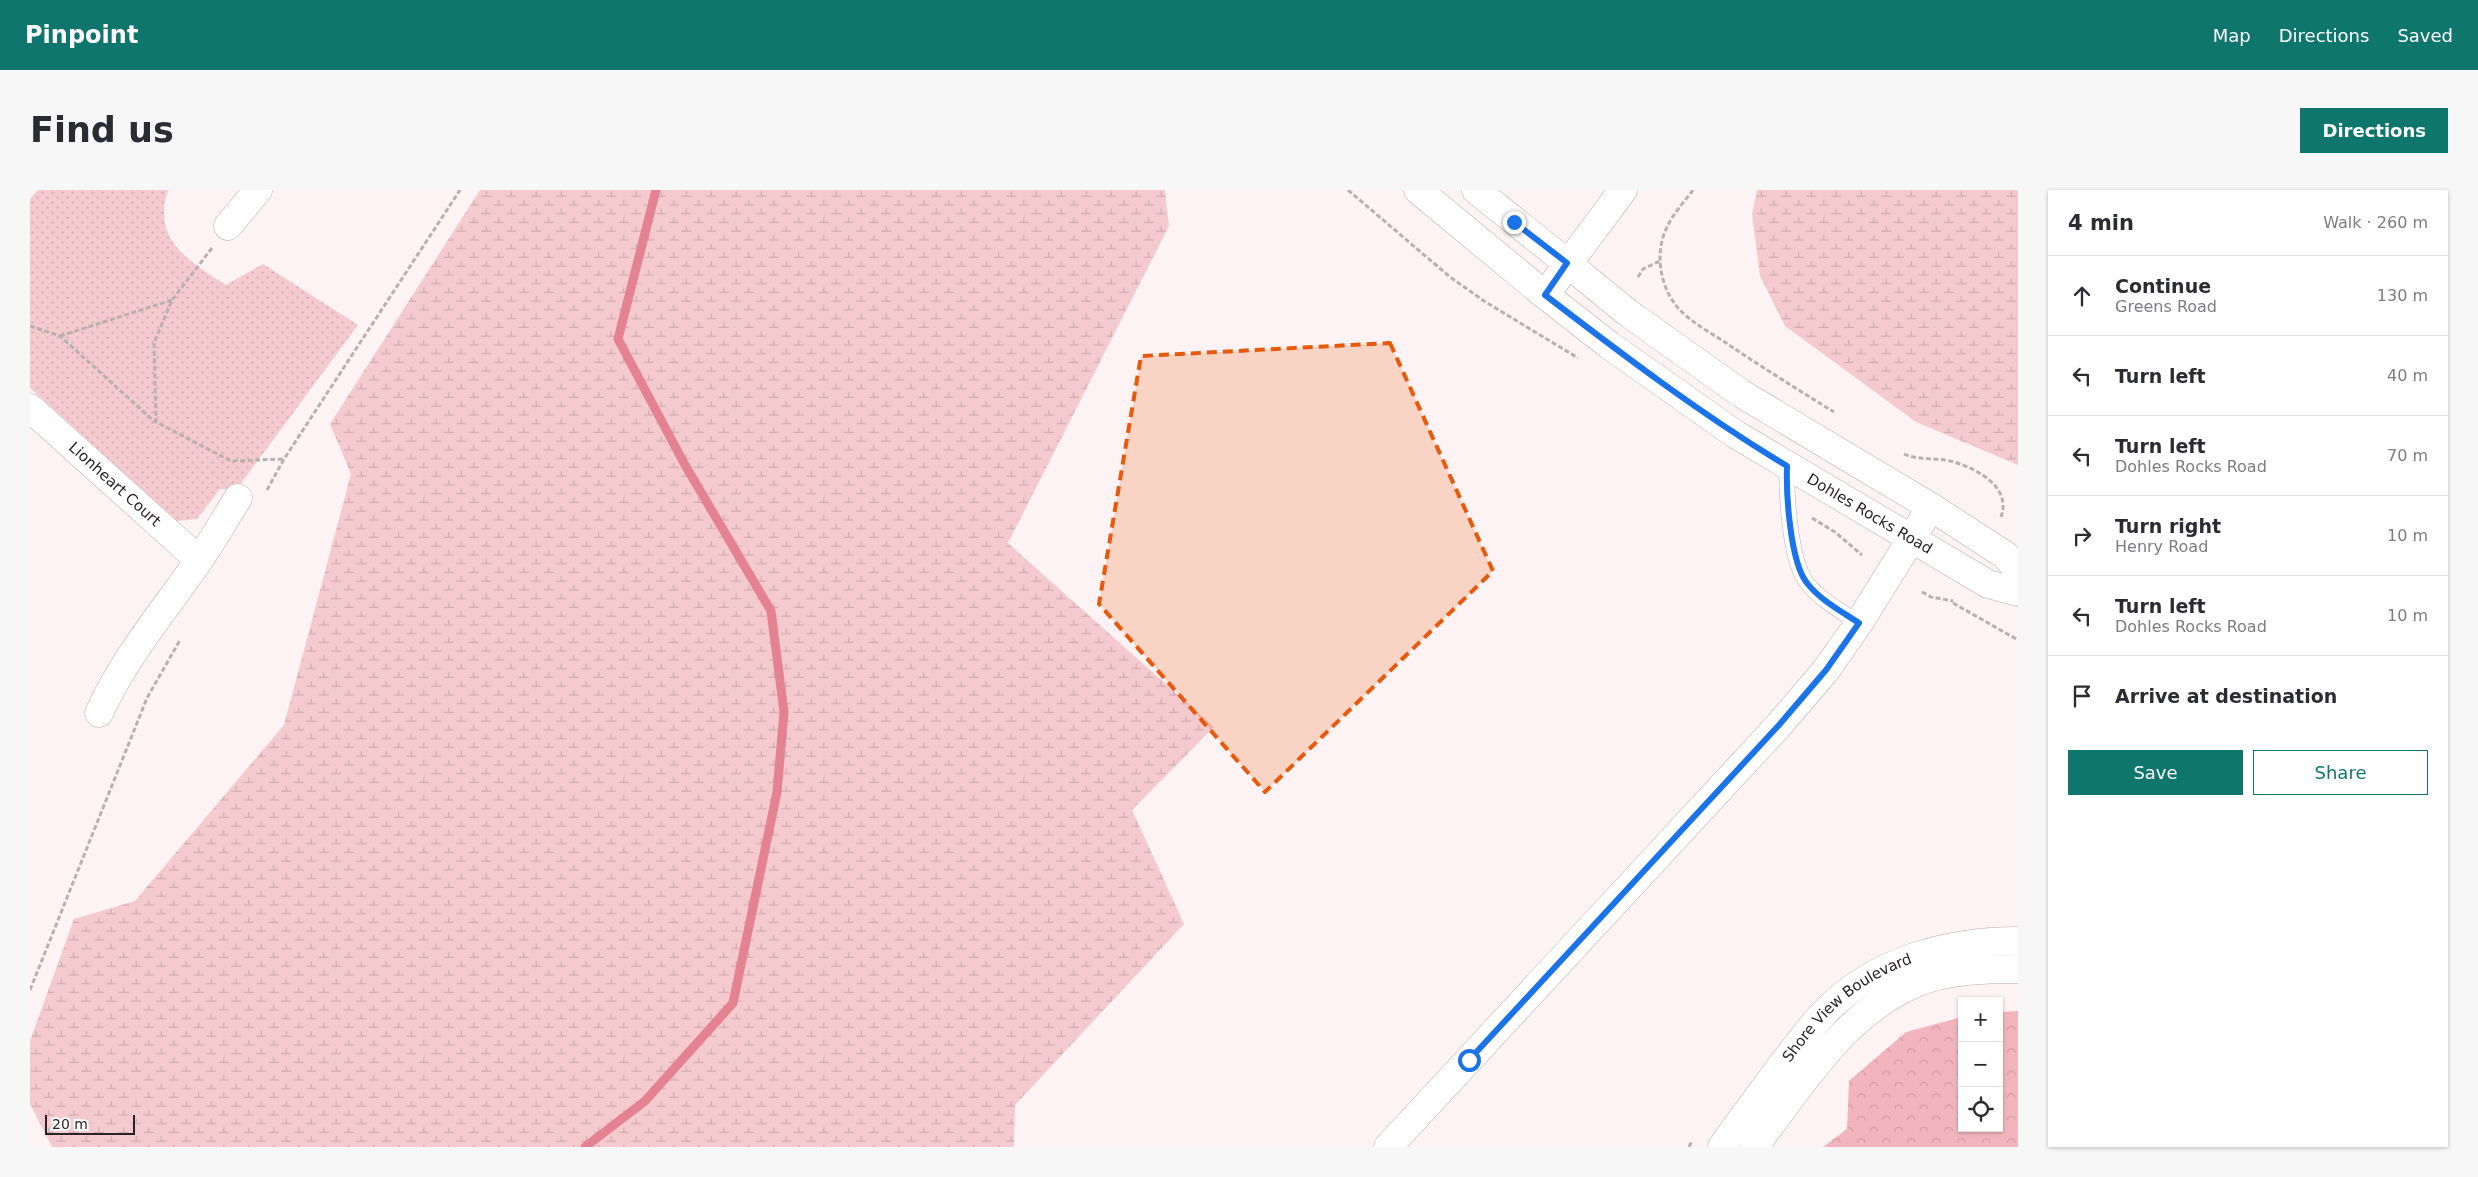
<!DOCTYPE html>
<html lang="en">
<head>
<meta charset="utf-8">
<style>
	body { margin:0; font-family:"DejaVu Sans",sans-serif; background:#f7f7f7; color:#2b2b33 }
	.controls { position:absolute; right:15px; bottom:15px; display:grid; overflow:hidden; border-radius:0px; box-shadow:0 1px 4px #0004 }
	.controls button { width:45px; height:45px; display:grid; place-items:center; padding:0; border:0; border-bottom:1px solid #e1e1e2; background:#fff; color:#2b2b33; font:25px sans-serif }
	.scale { position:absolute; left:15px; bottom:12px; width:90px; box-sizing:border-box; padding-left:5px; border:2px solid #282424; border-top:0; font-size:14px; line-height:18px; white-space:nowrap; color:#282424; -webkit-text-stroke:4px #fff; paint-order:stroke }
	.stop { position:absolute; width:15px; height:15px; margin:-11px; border:4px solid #1a73e8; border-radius:50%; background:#fff }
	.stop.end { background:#1a73e8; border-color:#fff; box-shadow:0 1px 5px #0008 }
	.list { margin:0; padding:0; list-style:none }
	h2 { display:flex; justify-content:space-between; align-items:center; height:65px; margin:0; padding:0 20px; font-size:21px }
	h2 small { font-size:16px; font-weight:400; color:#7c7c81 }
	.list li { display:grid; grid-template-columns:32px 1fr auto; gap:15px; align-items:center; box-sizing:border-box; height:80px; padding:0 20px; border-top:1px solid #e1e1e2 }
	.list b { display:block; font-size:19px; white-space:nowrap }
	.list p { margin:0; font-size:16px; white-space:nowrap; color:#7c7c81 }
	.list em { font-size:16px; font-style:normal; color:#7c7c81 }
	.actions { display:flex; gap:10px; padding:15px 20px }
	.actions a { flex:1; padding:11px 0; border:1px solid #0f766e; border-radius:0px; text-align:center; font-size:18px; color:#0f766e }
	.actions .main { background:#0f766e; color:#fff }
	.icon { flex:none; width:28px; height:28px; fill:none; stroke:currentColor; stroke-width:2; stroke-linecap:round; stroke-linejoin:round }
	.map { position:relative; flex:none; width:1988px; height:957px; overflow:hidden; border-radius:0px }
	header { display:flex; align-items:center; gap:30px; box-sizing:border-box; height:70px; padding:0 25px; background:#0f766e; color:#fff }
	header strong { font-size:24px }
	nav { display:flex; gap:28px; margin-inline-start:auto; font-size:18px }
	.intro { display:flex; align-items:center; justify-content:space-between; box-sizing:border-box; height:120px; padding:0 30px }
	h1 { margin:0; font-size:35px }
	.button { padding:12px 22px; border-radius:0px; background:#0f766e; color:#fff; font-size:18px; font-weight:700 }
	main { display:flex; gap:30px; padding:0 30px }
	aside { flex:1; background:#fff; border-radius:0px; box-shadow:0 1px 4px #0004 }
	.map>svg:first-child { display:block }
	.grass { fill:url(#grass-dots) }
	.forest { fill:url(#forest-crowns) }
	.wetland { fill:url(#wetland-marsh) }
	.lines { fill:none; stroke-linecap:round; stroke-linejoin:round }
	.stream { stroke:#e48291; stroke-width:9 }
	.service-casing { stroke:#b8acad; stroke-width:16 }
	.minor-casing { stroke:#b8acad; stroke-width:29 }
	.tertiary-casing { stroke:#b8acad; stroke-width:29 }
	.secondary-casing { stroke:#b8acad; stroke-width:29 }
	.path { stroke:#b9b0b1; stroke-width:3; stroke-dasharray:5 2.5; stroke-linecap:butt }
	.service { stroke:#fff; stroke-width:15 }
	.minor { stroke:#fff; stroke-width:28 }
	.tertiary { stroke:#fff; stroke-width:28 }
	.secondary { stroke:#fff; stroke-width:28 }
	.route { stroke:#1a73e8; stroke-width:6 }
	.marked { fill:#e8590c; fill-opacity:0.2; stroke:#e8590c; stroke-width:4; stroke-dasharray:10 6; stroke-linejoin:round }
	.labels { text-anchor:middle; stroke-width:5; stroke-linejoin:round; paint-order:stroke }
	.street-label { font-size:15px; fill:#282424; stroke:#fff }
</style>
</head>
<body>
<header>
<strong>Pinpoint</strong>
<nav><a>Map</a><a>Directions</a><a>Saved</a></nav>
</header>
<div class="intro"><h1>Find us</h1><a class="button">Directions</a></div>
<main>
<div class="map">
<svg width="1988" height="957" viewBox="0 0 1988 957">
	<defs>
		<pattern id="grass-dots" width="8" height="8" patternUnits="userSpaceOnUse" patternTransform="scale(1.25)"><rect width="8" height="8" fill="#f4cace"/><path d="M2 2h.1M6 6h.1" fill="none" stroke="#d1adb1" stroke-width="1.8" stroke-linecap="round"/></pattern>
		<pattern id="forest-crowns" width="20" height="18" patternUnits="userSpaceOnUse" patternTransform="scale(1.25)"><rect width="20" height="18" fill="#f3b5bd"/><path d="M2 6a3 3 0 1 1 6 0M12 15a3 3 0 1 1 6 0" fill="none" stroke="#d09ca2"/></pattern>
		<pattern id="wetland-marsh" width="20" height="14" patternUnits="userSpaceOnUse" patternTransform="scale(1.25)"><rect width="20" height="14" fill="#f4cace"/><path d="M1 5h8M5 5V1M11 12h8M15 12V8" fill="none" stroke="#d1adb1"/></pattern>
	</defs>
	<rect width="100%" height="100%" fill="#fef3f4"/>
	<!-- grass -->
	<path class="grass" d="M8 0H138C121 50 160 72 196 95L233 74 328 135 206 300 190 299 167 329 147 331 0 198V9Z"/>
	<!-- forest -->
	<path class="forest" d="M1988 821V957H1793L1817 939 1819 891 1876 842 1932 827V938H1969V822Z"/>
	<!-- wetland -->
	<g class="wetland">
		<path d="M450 0H1135L1139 36 978 353 1184 537 1102 620 1154 734 985 915 984 957H22L0 914V851L44 729 105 711 254 535 321 284 300 234Z"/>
		<path d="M1727 0H1988V275L1886 232 1755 136 1730 86 1722 24Z"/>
	</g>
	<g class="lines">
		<!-- stream -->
		<path class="stream" d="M555 957 615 911 703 813 747 602 754 522 741 421 655 275 588 149 626 0"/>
		<defs>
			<path id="service" d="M1757 276C1756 303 1760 372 1777 393 1790 410 1811 421 1829 433"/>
			<g id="minor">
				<path d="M198 36 228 0"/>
				<path id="s1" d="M0 218 169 370"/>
				<path d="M69 523C94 468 133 422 167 373 182 352 195 329 208 308"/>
				<path d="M1358 957 1749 535 1796 480 1829 433 1901 317"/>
				<path id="s2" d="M1692 957C1710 931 1729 906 1748 880 1764 860 1778 839 1796 821 1846 770 1919 751 1988 751"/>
				<path d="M1724 957C1770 897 1814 823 1886 793 1917 780 1955 779 1988 779"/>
			</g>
			<g id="tertiary">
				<path d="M1537 73 1598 123 1712 204 1901 317 1975 365 1988 380"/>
				<path id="s3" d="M1515 105 1579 155 1705 244 1958 394 1988 402"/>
			</g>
			<g id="secondary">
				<path d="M1388 0 1515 105 1593 0"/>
				<path d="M1446 0 1537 73"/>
			</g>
		</defs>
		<!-- service casing -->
		<use href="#service" class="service-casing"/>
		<!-- minor casing -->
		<use href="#minor" class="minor-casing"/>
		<!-- tertiary casing -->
		<use href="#tertiary" class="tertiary-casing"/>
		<!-- secondary casing -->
		<use href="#secondary" class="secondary-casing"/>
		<!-- path -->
		<g class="path">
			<path d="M1318 0 1420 87 1454 111 1548 168"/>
			<path d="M1663 0C1654 12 1643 24 1637 37 1624 63 1630 98 1649 119 1663 134 1685 145 1702 157 1735 179 1770 201 1804 222"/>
			<path d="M182 58 142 110 124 153 126 232 201 271 253 269"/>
			<path d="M1608 87 1613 79 1630 71"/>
			<path d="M0 136 30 146 125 232"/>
			<path d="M30 146 142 110"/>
			<path d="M1874 264C1890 271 1907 267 1924 272 1948 279 1982 298 1971 327"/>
			<path d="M237 300 254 269 430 0"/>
			<path d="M1782 328 1805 342 1832 365"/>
			<path d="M1892 402 1901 407 1923 411"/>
			<path d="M1923 413 1988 450"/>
			<path d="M0 800 117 508 150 450"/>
			<path d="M1659 957 1662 951"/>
		</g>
		<!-- service -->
		<use href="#service" class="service"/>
		<!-- minor -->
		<use href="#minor" class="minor"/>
		<!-- tertiary -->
		<use href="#tertiary" class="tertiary"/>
		<!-- secondary -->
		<use href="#secondary" class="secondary"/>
	</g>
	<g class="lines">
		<!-- route -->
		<path class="route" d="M1439 870 1749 535 1796 480 1829 433C1811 421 1790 410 1777 393 1760 372 1756 303 1757 276 1672 225 1593 165 1515 105L1537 73 1484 32"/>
	</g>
	<!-- marked area -->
	<path class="marked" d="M1360 153 1463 381 1235 602 1069 414 1111 166Z"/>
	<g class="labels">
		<!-- street labels -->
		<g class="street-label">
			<text dy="5" stroke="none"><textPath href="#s1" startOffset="114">Lionheart Court</textPath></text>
			<text dy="5" stroke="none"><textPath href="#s3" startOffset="392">Dohles Rocks Road</textPath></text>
			<text dy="5" stroke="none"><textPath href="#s2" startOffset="190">Shore View Boulevard</textPath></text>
		</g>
	</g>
</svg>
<div class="controls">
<button>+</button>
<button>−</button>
<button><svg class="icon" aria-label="locate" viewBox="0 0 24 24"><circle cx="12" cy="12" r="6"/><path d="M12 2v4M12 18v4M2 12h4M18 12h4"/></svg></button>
</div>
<div class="scale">20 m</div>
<div class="stop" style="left:1439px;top:870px"></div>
<div class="stop end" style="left:1484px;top:32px"></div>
</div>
<aside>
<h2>4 min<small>Walk · 260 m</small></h2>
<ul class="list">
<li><svg class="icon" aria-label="ahead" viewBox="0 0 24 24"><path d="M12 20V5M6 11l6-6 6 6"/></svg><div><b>Continue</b><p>Greens Road</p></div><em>130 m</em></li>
<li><svg class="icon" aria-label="left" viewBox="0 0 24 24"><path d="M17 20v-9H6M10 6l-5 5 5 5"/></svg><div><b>Turn left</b></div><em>40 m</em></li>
<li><svg class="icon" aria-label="left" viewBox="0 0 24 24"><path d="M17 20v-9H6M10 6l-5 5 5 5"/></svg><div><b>Turn left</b><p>Dohles Rocks Road</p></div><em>70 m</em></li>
<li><svg class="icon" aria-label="right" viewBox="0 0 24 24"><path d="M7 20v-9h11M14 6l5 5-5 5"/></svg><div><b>Turn right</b><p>Henry Road</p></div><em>10 m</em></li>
<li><svg class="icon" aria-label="left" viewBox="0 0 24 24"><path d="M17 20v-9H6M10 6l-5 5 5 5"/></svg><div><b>Turn left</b><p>Dohles Rocks Road</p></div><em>10 m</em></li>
<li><svg class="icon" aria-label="arrive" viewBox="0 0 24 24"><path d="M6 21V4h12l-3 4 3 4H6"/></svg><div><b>Arrive at destination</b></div></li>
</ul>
<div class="actions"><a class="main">Save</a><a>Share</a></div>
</aside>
</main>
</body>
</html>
